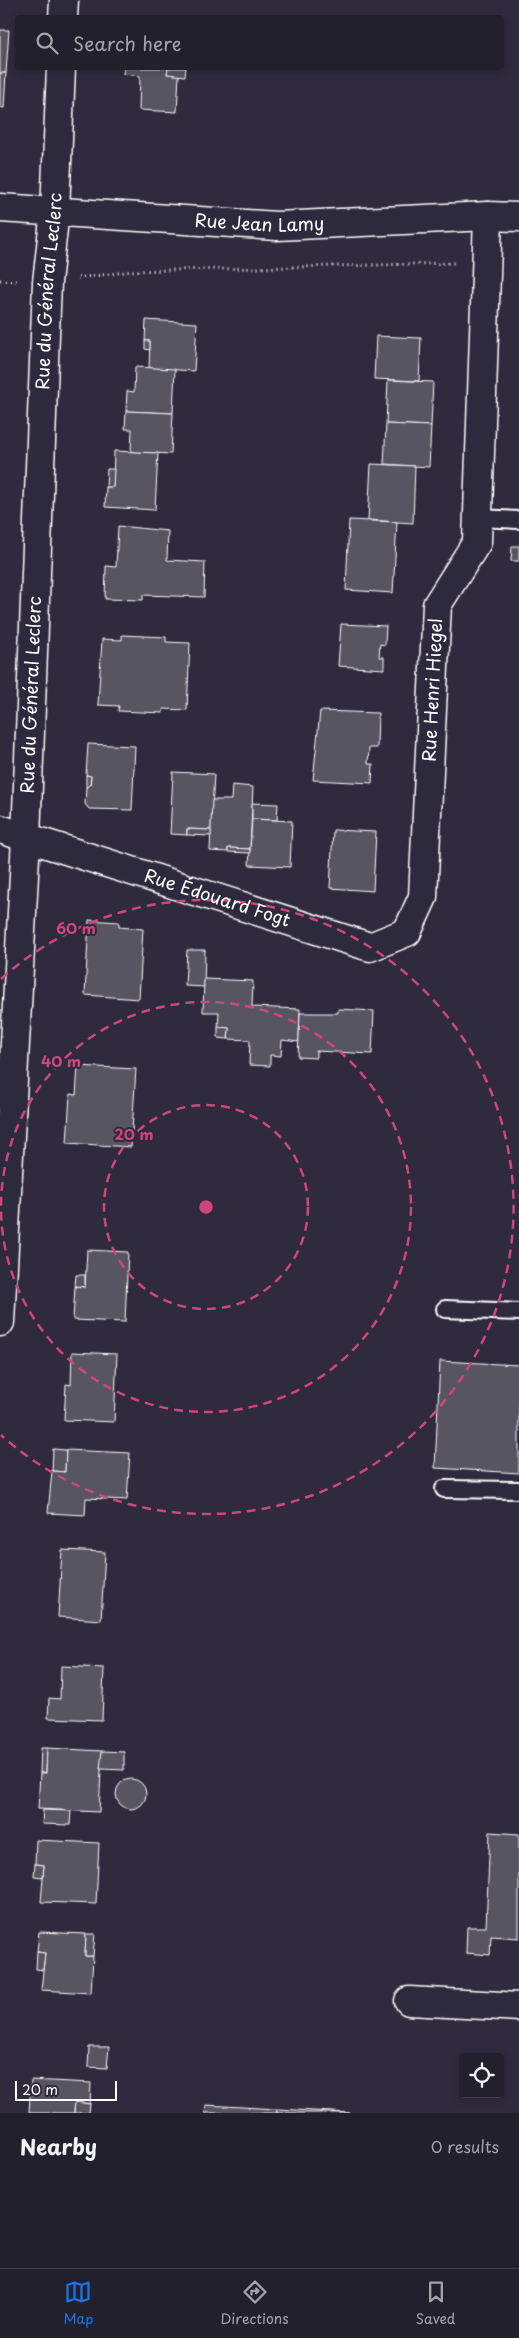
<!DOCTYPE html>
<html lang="en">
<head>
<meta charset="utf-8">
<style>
	body { margin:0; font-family:"Playpen Sans",sans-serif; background:#2b2836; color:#f1f3f6 }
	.controls { position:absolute; right:15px; bottom:15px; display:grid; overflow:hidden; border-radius:5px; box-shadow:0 2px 8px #0003 }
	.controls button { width:45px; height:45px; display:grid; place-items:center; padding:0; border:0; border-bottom:1px solid #403e4a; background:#23202e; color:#f1f3f6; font:25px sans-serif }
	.scale { position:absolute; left:15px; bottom:12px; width:102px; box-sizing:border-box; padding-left:5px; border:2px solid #fff; border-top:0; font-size:14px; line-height:18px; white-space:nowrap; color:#fff; -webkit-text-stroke:4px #2f2a3d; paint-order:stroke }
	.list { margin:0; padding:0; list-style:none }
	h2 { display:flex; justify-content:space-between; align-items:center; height:65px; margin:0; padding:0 20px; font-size:21px }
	h2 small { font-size:16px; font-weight:400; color:#a3a3aa }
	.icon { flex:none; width:28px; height:28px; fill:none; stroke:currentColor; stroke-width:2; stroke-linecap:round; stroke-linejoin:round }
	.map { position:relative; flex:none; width:519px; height:2113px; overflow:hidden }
	.search { position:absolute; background:#23202e; box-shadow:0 2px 8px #0003; left:15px; right:15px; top:15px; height:55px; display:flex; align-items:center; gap:12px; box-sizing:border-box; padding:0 18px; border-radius:5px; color:#a3a3aa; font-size:19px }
	.sheet { height:155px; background:#23202e }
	nav { display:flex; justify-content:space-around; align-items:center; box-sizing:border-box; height:70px; border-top:1px solid #403e4a; background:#23202e; font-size:14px; color:#a3a3aa }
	nav a { display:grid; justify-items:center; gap:2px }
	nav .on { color:#1a73e8 }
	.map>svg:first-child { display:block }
	.building { fill:#595564; stroke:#fff }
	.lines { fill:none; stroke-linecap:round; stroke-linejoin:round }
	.lane-casing { stroke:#fff; stroke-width:20 }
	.street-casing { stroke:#fff; stroke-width:31 }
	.path { stroke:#fff; stroke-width:3; stroke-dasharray:1 4; stroke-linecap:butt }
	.lane { stroke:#2f2a3d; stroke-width:16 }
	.street { stroke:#2f2a3d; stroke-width:28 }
	.ring { fill:none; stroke:#ce467c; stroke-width:2.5; stroke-dasharray:9 6 }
	.labels { text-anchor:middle; stroke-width:4; stroke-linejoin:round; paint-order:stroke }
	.street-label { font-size:18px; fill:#fff; stroke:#2f2a3d }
	.centre { fill:#ce467c; stroke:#2f2a3d; stroke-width:2.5 }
	.ring-label { font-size:15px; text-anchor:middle; font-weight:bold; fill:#ce467c; stroke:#2f2a3d; stroke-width:4; stroke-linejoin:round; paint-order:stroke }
</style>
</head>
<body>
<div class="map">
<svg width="519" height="2113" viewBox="0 0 519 2113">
	<rect width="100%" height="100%" fill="#2f2a3d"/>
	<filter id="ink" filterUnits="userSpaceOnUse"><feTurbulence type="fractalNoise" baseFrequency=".02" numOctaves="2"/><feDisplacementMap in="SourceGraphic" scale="10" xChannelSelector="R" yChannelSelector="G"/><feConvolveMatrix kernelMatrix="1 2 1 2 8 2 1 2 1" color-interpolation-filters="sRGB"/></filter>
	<g filter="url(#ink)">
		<!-- building -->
		<g class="building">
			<path d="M0 30H9L6 73H0Z"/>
			<path d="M124 68H168L167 74 179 75 177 112 139 110 140 76 123 74Z"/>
			<path d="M168 68H186L185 76 167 74Z"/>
			<path d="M0 73H6L4 108 0 107Z"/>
			<path d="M146 320 197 323 194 371 149 368 150 341H145Z"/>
			<path d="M376 336 421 338 419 381 374 379Z"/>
			<path d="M145 341H150V350L145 349Z"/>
			<path d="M135 367 175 369 173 413 126 411 127 391 134 392Z"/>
			<path d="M388 380 433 382 431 426 386 424Z"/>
			<path d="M126 411 173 413 171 454 131 452 132 429H125Z"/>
			<path d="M386 424 431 426 429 467 384 464Z"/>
			<path d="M114 451 158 453 155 510 105 507 106 487H113Z"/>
			<path d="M371 464 415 466 413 523 368 520Z"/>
			<path d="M107 469H114L113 487H106Z"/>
			<path d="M349 520 397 522 393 593 346 590Z"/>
			<path d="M118 526 168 531 167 560 205 562 204 597 143 595V600L105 599 106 566 116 567Z"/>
			<path d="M512 546H519V561H511Z"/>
			<path d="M341 624 386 626 385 645 380 644 379 657H384V669L338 666Z"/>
			<path d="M122 635 166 637V642L190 643 187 710 163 709V713L118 711 119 706 98 705 102 639 122 640Z"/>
			<path d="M320 711 378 713 377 748H369L368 764H373L372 783 313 780Z"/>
			<path d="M88 744 135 746 132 810 89 809 85 804 86 788 90 784 91 776 86 775Z"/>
			<path d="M173 772 214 774 211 830 187 829V835L170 834Z"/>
			<path d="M86 775 91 776 90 784 86 788Z"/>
			<path d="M232 785 253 787 250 849 228 848V852L210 851 212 800H231Z"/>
			<path d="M252 803 278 804 277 820 252 819Z"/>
			<path d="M252 819 292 821 290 867 249 865Z"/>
			<path d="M187 829 211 830V836L187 835Z"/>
			<path d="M333 830 376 832 373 891 330 888Z"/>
			<path d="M228 848 250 849V853L228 852Z"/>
			<path d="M89 920 119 922V927L143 929 139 999 85 995Z"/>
			<path d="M187 950H205L204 987 185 986Z"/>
			<path d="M204 979 253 981 252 1007 300 1009 299 1042 282 1040 281 1056 270 1055V1066L249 1065 250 1040 228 1039 229 1028 218 1027 219 1012H203Z"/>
			<path d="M338 1009 374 1011 372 1054 316 1051V1058L298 1057 300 1013H338Z"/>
			<path d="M218 1027 229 1028 228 1039 218 1038Z"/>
			<path d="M78 1066 136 1069 131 1147 67 1143 70 1094 76 1095Z"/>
			<path d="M87 1250 128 1252 125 1322 73 1320 75 1286 85 1287Z"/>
			<path d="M76 1275H85V1287L75 1286Z"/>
			<path d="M72 1352 117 1354 114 1422 64 1420 66 1384 71 1385Z"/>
			<path d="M440 1361 519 1365V1473L435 1468Z"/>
			<path d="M53 1449 66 1450 65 1472 52 1471Z"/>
			<path d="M66 1450 130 1453 127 1500 86 1498 85 1515 48 1513 52 1471 65 1472Z"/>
			<path d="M62 1550 105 1552 101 1620 58 1617Z"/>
			<path d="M61 1666 104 1668 102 1720 48 1718 49 1698 60 1699Z"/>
			<path d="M41 1748H47L46 1773H40Z"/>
			<path d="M47 1748 102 1751 99 1812 38 1809 40 1773H46Z"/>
			<path d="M102 1751 124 1752V1770L100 1769Z"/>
			<circle cx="131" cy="1794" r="15"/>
			<path d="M43 1810 71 1811 70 1825 42 1824Z"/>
			<path d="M490 1832 519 1834V1938L491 1936 490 1955 466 1953 467 1927H486Z"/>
			<path d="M36 1840 99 1843 96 1904 41 1902 44 1865 35 1864Z"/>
			<path d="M35 1864 44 1865 43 1877 34 1876Z"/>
			<path d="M39 1932 86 1934 85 1956H93L91 1993 41 1990 45 1953 37 1952Z"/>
			<path d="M86 1934H95L93 1956H85Z"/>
			<path d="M37 1952 45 1953 43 1970 36 1969Z"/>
			<path d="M89 2047H109L107 2068 88 2067Z"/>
			<path d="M31 2080 91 2083 90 2104 75 2102 74 2113H29Z"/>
			<path d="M75 2102 90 2104 89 2113H74Z"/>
			<path d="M206 2105 277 2109V2113H205Z"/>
			<path d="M277 2109 350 2113H277Z"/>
		</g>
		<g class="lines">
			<defs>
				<g id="lane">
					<path d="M478 518 519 520"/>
					<path d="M445 1309 519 1312"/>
					<path d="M444 1489 519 1490"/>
				</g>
				<g id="street">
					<path d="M63 18 64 0"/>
					<path id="s1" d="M0 208 277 226 488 216 519 217"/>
					<path id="s2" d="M0 829 370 947 407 932 423 897 437 605 477 542 488 216"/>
					<path id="s3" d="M0 1322 26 838 47 282 55 211 61 68"/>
					<path d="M409 2001 519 2007"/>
				</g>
			</defs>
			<!-- lane casing -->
			<use href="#lane" class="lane-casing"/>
			<!-- street casing -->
			<use href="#street" class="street-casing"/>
			<!-- path -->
			<g class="path">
				<path d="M78 278 133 271 456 263"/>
				<path d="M0 280 17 281"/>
			</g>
			<!-- lane -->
			<use href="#lane" class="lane"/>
			<!-- street -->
			<use href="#street" class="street"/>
		</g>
	</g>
	<!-- distance rings -->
	<g class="ring">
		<circle cx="206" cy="1207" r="102"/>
		<circle cx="206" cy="1207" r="205"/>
		<path d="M1 979A307 307 0 1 1 1 1435"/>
	</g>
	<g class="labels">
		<!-- street labels -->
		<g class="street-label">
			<text dy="6" stroke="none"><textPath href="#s1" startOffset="260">Rue Jean Lamy</textPath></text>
			<text dy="6" stroke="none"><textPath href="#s3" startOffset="1032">Rue du Général Leclerc</textPath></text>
			<text dy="6" stroke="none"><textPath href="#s2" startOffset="674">Rue Henri Hiegel</textPath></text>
			<text dy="6" stroke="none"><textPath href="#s3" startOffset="628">Rue du Général Leclerc</textPath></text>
			<text dy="6" stroke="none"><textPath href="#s2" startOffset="228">Rue Édouard Fogt</textPath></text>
		</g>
	</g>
	<circle cx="206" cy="1207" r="8" class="centre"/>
	<g class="ring-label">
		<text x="76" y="934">60 m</text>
		<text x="61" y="1067">40 m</text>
		<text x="134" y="1140">20 m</text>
	</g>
</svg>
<div class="controls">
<button><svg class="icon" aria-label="locate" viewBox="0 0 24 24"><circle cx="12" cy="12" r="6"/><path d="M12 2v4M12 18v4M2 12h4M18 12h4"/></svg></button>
</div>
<div class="scale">20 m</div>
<div class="search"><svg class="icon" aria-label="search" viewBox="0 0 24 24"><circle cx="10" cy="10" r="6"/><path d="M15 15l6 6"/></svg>Search here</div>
</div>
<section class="sheet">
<h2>Nearby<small>0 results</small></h2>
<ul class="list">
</ul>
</section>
<nav>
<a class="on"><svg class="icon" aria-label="map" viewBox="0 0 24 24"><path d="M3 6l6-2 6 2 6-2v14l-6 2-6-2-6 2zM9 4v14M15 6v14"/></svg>Map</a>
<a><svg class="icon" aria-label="directions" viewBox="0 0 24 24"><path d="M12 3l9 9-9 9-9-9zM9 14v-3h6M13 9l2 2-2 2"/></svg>Directions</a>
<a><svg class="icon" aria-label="saved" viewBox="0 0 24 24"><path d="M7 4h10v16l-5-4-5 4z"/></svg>Saved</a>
</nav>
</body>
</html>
